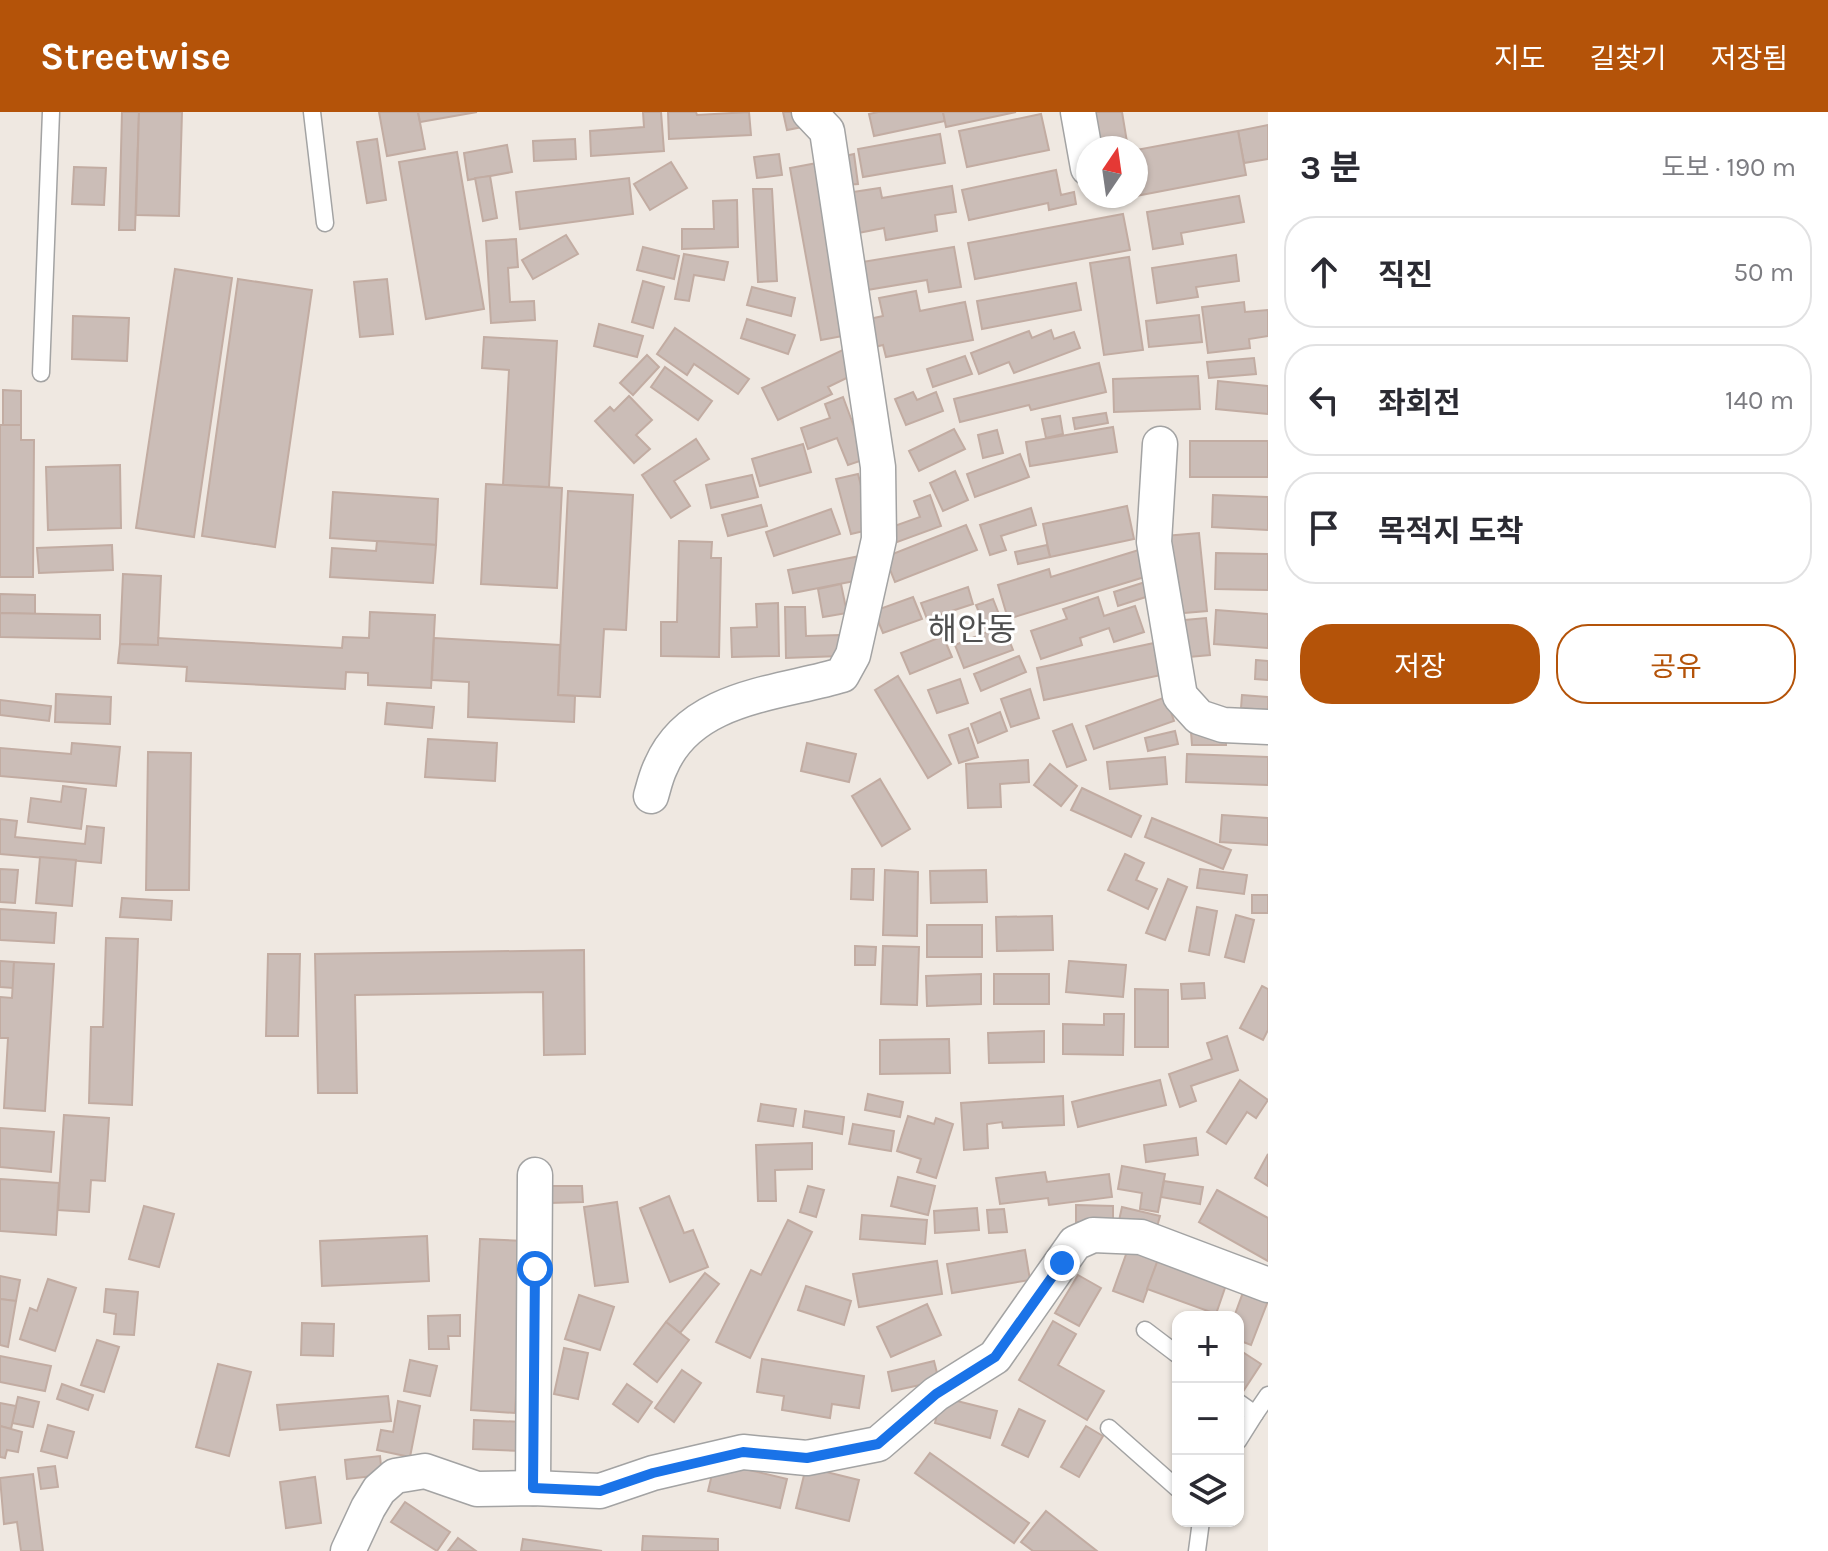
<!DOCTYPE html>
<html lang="ko">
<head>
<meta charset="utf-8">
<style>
	body { margin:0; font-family:Karla,"Noto Sans KR",sans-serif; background:#f2f2f3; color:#2b2b33 }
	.controls { position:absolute; right:24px; bottom:24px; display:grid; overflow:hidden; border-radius:16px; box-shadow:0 2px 6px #0004 }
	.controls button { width:72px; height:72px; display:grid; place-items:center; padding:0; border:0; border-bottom:2px solid #e1e1e2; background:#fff; color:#2b2b33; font:40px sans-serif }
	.compass { position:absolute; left:1076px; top:24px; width:72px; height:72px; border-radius:50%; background:#fff; box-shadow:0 2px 6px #0004; rotate:13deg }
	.stop { position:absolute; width:24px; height:24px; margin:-18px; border:6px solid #1a73e8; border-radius:50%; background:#fff }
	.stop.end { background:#1a73e8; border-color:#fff; box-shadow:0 2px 8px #0008 }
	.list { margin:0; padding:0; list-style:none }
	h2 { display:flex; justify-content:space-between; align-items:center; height:104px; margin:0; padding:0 32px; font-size:34px }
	h2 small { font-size:26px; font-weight:400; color:#7c7c81 }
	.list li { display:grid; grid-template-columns:52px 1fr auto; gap:24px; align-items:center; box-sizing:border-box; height:112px; margin:0 16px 16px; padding:0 16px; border:2px solid #e1e1e2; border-radius:32px }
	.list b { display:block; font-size:30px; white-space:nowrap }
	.list em { font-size:26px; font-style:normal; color:#7c7c81 }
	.actions { display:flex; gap:16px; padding:24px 32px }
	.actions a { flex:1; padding:18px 0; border:2px solid #b45309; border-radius:32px; text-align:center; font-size:28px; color:#b45309 }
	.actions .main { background:#b45309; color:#fff }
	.icon { flex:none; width:44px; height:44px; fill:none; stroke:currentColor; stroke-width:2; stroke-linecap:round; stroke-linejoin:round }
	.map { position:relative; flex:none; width:1268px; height:1439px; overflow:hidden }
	header { display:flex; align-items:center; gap:48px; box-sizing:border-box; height:112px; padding:0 40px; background:#b45309; color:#fff }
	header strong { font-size:38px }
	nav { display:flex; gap:44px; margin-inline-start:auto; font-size:28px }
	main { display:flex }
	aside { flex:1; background:#fff }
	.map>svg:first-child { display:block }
	.building { fill:#cbbdb7; stroke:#c2aca2; stroke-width:2 }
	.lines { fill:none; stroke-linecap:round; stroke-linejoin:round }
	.lane-casing { stroke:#a3a3a3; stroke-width:19 }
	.street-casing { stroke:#a3a3a3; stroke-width:37 }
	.lane { stroke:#fff; stroke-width:16 }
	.street { stroke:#fff; stroke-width:34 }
	.route { stroke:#1a73e8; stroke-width:10 }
	.labels { text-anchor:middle; stroke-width:6; stroke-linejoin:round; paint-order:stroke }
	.quarter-label { font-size:32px; fill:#4f4f4f; stroke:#fff }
</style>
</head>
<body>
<header>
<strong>Streetwise</strong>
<nav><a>지도</a><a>길찾기</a><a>저장됨</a></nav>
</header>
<main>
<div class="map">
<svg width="1268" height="1439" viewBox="0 0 1268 1439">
	<rect width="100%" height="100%" fill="#efe8e1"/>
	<!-- building -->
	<g class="building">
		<path d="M122 0H139L135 118H119Z"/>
		<path d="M139 0H182L179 104 136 103Z"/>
		<path d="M379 0H418L425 37 387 44Z"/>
		<path d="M418 0H477L420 10Z"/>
		<path d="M643 0H661L664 39 591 44 590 19 644 15Z"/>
		<path d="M668 0H696L697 3 749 0 751 23 669 27Z"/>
		<path d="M783 0H805L808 14 787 18Z"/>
		<path d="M878 0H943L945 9 874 24 869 2Z"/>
		<path d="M943 0H1016L946 15Z"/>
		<path d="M1090 0H1122L1128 36H1097Z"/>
		<path d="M1041 2 1049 38 967 55 959 19Z"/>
		<path d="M1268 13V47L1244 51 1238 19Z"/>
		<path d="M1238 19 1246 63 1136 84V38Z"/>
		<path d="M940 22 945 51 863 65 858 37Z"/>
		<path d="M377 27 386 88 367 91 357 30Z"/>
		<path d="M575 27 576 47 534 49 533 29Z"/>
		<path d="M507 33 512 60 468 68 464 41Z"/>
		<path d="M457 40 484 197 426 207 399 50Z"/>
		<path d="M779 42 782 63 757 66 754 45Z"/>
		<path d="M854 42 858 72 845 73 840 45Z"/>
		<path d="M671 50 687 76 650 98 634 72Z"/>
		<path d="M817 51 848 223 821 228 790 56Z"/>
		<path d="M74 55 106 56 104 93 72 92Z"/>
		<path d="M1056 58 1061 83 1074 80 1076 92 1049 98 1048 91 969 108 962 78Z"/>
		<path d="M490 64 497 106 483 109 475 66Z"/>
		<path d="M629 66 633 102 520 117 516 80Z"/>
		<path d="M952 74 956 100 935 103 937 119 886 128 884 116 853 122 846 81 880 76 882 86Z"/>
		<path d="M753 77H772L777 169 758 170Z"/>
		<path d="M1239 84 1244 110 1181 121 1183 132 1153 137 1147 100Z"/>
		<path d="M737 88 738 135 682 137V117H714L713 89Z"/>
		<path d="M1123 102 1130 138 975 167 968 131Z"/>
		<path d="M566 123 578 142 533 167 522 148Z"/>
		<path d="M516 127 518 155 508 156 510 190 534 189 535 208 491 211 486 129Z"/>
		<path d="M643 135 679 144 674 167 637 158Z"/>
		<path d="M954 135 961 175 929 180 927 168 861 179 856 151Z"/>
		<path d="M684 142 728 150 724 168 694 163 689 189 675 187Z"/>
		<path d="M1236 143 1239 169 1196 175 1198 185 1157 191 1152 156Z"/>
		<path d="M1129 145 1143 238 1104 243 1090 151Z"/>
		<path d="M175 157 232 166 194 425 136 416Z"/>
		<path d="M238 167 312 178 275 435 202 424Z"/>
		<path d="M387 167 393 222 360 225 354 170Z"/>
		<path d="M643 169 664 175 653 216 632 210Z"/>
		<path d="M1076 171 1081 198 982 217 977 189Z"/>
		<path d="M752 175 795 186 791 204 747 193Z"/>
		<path d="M916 179 920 199 965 190 973 228 886 245 883 233 866 237 860 209 883 204 879 186Z"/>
		<path d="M1244 190 1245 200 1268 198V224L1249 227 1250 236 1208 241 1202 195Z"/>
		<path d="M1199 203 1202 230 1149 235 1146 209Z"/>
		<path d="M73 204 129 206 127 249 72 247Z"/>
		<path d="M747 207 795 223 788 242 741 226Z"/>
		<path d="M599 212 643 224 637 245 594 234Z"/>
		<path d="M675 216 749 267 738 282 694 252 687 263 657 242Z"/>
		<path d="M1051 218 1054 227 1074 220 1080 236 1014 261 1009 250 979 262 971 241 1029 219 1032 226Z"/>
		<path d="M484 225 557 229 549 375 503 373 509 258 482 256Z"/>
		<path d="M847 236 859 260 828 275 832 282 778 308 762 276Z"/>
		<path d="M647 243 659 255 633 283 620 271Z"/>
		<path d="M965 244 972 262 933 275 927 257Z"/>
		<path d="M1254 246 1256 262 1209 266 1207 250Z"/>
		<path d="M1099 251 1106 280 1031 298 1029 293 960 310 954 287Z"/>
		<path d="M665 255 712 289 698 308 651 275Z"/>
		<path d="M1198 264 1200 297 1114 300 1113 267Z"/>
		<path d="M1218 269 1268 274V302L1216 297Z"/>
		<path d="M3 278 21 279V313H3Z"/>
		<path d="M913 280 917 288 936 280 943 299 906 313 895 287Z"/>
		<path d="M629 284 652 308 636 323 650 337 634 351 595 309 610 295 614 299Z"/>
		<path d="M843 285 866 347 848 353 837 326 808 337 801 316 830 306 825 292Z"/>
		<path d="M1106 301 1108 311 1075 317 1073 306Z"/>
		<path d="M1060 304 1063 322 1046 326 1042 307Z"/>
		<path d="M0 313H21V328H34L33 465H0Z"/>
		<path d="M1113 315 1117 340 1030 354 1026 330Z"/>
		<path d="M954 317 965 337 919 359 909 339Z"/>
		<path d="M997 318 1003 341 983 346 978 323Z"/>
		<path d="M696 327 709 347 674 369 690 394 671 406 642 363Z"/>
		<rect x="1190" y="329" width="78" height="36"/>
		<path d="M803 332 811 360 760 374 752 347Z"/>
		<path d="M1020 342 1029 365 975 385 967 362Z"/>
		<path d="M120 353 121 416 48 418 46 355Z"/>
		<path d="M955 359 968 388 943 399 930 371Z"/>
		<path d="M858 362 872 417 851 422 836 367Z"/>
		<path d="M752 363 758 385 711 396 706 373Z"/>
		<path d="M486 372 562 376 557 476 481 472Z"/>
		<path d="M568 379 633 383 626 518 604 517 600 585 558 583Z"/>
		<path d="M333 380 438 387 436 433 330 426Z"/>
		<path d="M930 383 941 414 889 433 883 418 920 405 914 389Z"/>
		<path d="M1213 383 1268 385V418L1212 415Z"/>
		<path d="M761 393 767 414 728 424 722 403Z"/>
		<path d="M1127 394 1134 427 1050 445 1043 412Z"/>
		<path d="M1031 396 1036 413 1001 424 1006 438 990 443 980 413Z"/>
		<path d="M831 397 840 422 774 444 766 420Z"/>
		<path d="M966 413 977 438 895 470 885 445Z"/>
		<path d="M1199 421 1207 499 1173 502 1165 424Z"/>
		<path d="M377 429 436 433 433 471 330 465 332 436 376 439Z"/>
		<path d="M679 429 712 430 711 446H721L719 545 661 544V510H677Z"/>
		<path d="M112 433 113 458 39 461 37 436Z"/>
		<path d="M1047 433 1050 445 1018 452 1015 440Z"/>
		<path d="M1142 437 1151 463 1008 507 998 473 1049 457 1051 465Z"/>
		<path d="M1216 441 1268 442V478L1215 477Z"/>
		<path d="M860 444 865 467 793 481 788 458Z"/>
		<path d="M123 462 161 464 158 533 120 532Z"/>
		<path d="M1145 470 1149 484 1118 494 1114 480Z"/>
		<path d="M841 472 847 501 823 505 818 477Z"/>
		<path d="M968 475 973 492 927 507 921 491Z"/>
		<path d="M0 482 35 483V502L0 501Z"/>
		<path d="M913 485 922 507 883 521 874 499Z"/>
		<path d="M1098 485 1104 504 1135 494 1144 520 1114 530 1109 516 1080 526 1082 533 1041 547 1031 519 1067 507 1063 497Z"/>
		<path d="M993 487 1013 538 964 556 955 533 987 520 976 493Z"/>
		<path d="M778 491 779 544 732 545 731 516 757 515 756 492Z"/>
		<path d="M785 495H805L806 524 840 523V544L786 546Z"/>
		<path d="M1216 498 1268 502V536L1214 532Z"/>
		<path d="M370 500 435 503 431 576 368 573V561L346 560 345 577 186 569 187 555 118 551 120 532 158 533V526L342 536 343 525 369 526Z"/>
		<path d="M0 501 100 503V527L0 525Z"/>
		<path d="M1206 506 1210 543 1178 546 1174 509Z"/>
		<path d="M943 524 952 545 910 562 901 541Z"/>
		<path d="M434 526 560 533 558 583 575 584 574 610 468 605 469 570 432 568Z"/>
		<path d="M1154 531 1161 563 1044 588 1037 556Z"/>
		<path d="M1019 544 1026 560 981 579 974 562Z"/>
		<path d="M1256 548 1268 549V568L1255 567Z"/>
		<path d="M898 564 951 652 928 666 875 578Z"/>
		<path d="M960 567 968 591 937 601 928 578Z"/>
		<path d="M1030 577 1039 606 1011 615 1001 587Z"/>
		<path d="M56 582 111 585 110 612 55 610Z"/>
		<path d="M1242 583 1268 585V598L1241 596Z"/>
		<path d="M1166 585 1174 609 1094 637 1086 614Z"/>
		<path d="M0 588 51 594 49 609 0 603Z"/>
		<path d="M387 591 434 595 432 616 385 612Z"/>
		<path d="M1000 600 1007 619 978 631 971 612Z"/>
		<path d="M1072 612 1086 648 1067 655 1053 619Z"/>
		<path d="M968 616 978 645 959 651 949 623Z"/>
		<path d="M1175 619 1178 632 1148 639 1145 626Z"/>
		<path d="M1191 620H1226V633H1192Z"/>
		<path d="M428 627 497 631 495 669 425 665Z"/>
		<path d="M72 631 120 635 116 674 0 664V636L71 642Z"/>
		<path d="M807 631 856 642 849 670 801 659Z"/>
		<path d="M148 640 191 641 189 778H146Z"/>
		<path d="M1187 642 1268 645V673L1186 670Z"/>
		<path d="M1165 645 1167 672 1110 677 1107 650Z"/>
		<path d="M1028 648 1029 670 1000 672 1001 695 968 696 966 652Z"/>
		<path d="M1050 652 1077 674 1061 694 1034 673Z"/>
		<path d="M880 667 910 717 882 734 852 684Z"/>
		<path d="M63 674 86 677 81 717 28 710 31 686 61 690Z"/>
		<path d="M1082 676 1141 704 1131 725 1071 698Z"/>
		<path d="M1222 703 1268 706V733L1220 730Z"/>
		<path d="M1152 706 1231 738 1223 757 1145 725Z"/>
		<path d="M0 707 17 709 15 725 85 732 87 714 104 716 101 751 0 742Z"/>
		<path d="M1125 742 1144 751 1136 768 1157 777 1148 797 1108 778Z"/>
		<path d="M40 745 76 748 72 794 36 791Z"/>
		<path d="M0 757 18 758 15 791 0 790Z"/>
		<path d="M852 757H874L873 788 851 787Z"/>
		<path d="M1200 757 1247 763 1244 782 1197 776Z"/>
		<path d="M885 758 918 760 917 824 883 823Z"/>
		<path d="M986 758 987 790 931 791 930 759Z"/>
		<path d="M1168 767 1187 775 1165 828 1146 821Z"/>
		<rect x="1252" y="783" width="16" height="18"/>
		<path d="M122 786 172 789 171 808 120 805Z"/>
		<path d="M1197 795 1217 799 1209 843 1189 839Z"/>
		<path d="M0 797 56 801 54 831 0 828Z"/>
		<path d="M1236 803 1254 808 1244 850 1225 845Z"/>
		<path d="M1052 804 1053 838 997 839 996 805Z"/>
		<rect x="927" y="813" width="55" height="32"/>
		<path d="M106 826 138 827 132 993 89 991 91 915H103Z"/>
		<path d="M855 834 876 835 875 853H855Z"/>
		<path d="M883 834 919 835 917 893 881 892Z"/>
		<path d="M584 838 585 942 544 943 543 880 355 883 357 981H318L315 842Z"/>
		<path d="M268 842H300L298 924H266Z"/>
		<path d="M0 849 14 850 13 876 0 875Z"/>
		<path d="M1069 849 1126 853 1123 885 1066 880Z"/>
		<path d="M14 850 54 852 45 999 4 996 8 926H0V885L12 886Z"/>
		<path d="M981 862V892L927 894 926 864Z"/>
		<rect x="994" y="862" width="55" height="30"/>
		<path d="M1204 871 1205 886 1182 887 1181 872Z"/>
		<path d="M1262 874 1268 877V918L1263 928 1240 916Z"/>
		<path d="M1135 877 1168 878V935H1135Z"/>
		<path d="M1104 902H1124L1123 943 1063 942V912L1104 913Z"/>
		<path d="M1044 919V950L989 951 988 921Z"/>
		<path d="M1227 924 1238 958 1191 974 1196 989 1180 995 1169 962 1212 947 1207 931Z"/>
		<path d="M949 927 950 961 880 962V928Z"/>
		<path d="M1160 968 1166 993 1078 1015 1072 990Z"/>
		<path d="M1240 968 1268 988 1256 1006 1247 1000 1226 1032 1207 1020Z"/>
		<path d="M868 982 903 990 900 1005 865 998Z"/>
		<path d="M1063 984 1064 1013 1003 1016 1002 1010 987 1012 988 1036 964 1038 961 991Z"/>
		<path d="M761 992 796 997 793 1014 758 1009Z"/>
		<path d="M805 999 844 1005 842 1022 803 1015Z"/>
		<path d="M64 1003 109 1006 105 1069 91 1068 89 1100 58 1098Z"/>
		<path d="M908 1004 934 1012 936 1006 953 1012 936 1066 917 1060 921 1047 897 1039Z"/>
		<path d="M853 1012 894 1019 891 1039 849 1032Z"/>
		<path d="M0 1016 54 1020 51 1060 0 1055Z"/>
		<path d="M1196 1026 1198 1043 1146 1050 1144 1033Z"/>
		<path d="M812 1031V1057L775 1058 776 1089H758L756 1033Z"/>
		<path d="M1268 1042V1074L1255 1066Z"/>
		<path d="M1122 1054 1165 1062 1158 1100 1140 1097 1142 1081 1118 1077Z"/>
		<path d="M1045 1060 1047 1070 1109 1062 1112 1085 1049 1093 1048 1086 1000 1092 996 1066Z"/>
		<path d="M898 1065 935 1074 928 1103 891 1094Z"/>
		<path d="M0 1067 59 1071 56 1123 0 1119Z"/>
		<path d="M1164 1069 1203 1075 1200 1092 1161 1085Z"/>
		<path d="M550 1074H582L583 1090 550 1091Z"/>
		<path d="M808 1074 824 1078 816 1105 800 1100Z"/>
		<path d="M1217 1078 1268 1106V1149L1199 1110Z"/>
		<path d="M669 1084 684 1121 693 1118 708 1155 670 1170 640 1096Z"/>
		<path d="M617 1090 628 1170 595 1174 584 1095Z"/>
		<path d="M1076 1093 1113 1094V1110H1076Z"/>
		<path d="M144 1094 174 1102 159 1155 129 1147Z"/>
		<path d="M1122 1095 1160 1104 1155 1122 1118 1113Z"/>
		<path d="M977 1096 979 1118 935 1121 934 1099Z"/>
		<path d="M1004 1097 1007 1120 989 1121 987 1098Z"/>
		<path d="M862 1103 927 1108 925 1132 860 1127Z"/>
		<path d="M788 1108 812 1120 750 1246 716 1230 751 1158 761 1163Z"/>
		<path d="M427 1124 429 1169 322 1174 320 1129Z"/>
		<path d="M480 1127 524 1129 515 1301 471 1298Z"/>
		<path d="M1129 1134 1159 1145 1143 1190 1113 1179Z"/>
		<path d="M1025 1138 1030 1168 952 1181 947 1152Z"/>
		<path d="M1159 1145 1227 1170 1216 1202 1147 1177Z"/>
		<path d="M937 1149 942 1182 859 1195 853 1162Z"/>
		<path d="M705 1161 719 1172 680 1221 666 1210Z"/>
		<path d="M1078 1163 1101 1176 1079 1214 1055 1201Z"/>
		<path d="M0 1164 20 1168 16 1189 0 1187Z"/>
		<path d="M48 1167 76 1176 55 1239 20 1227 30 1196 37 1199Z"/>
		<path d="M806 1174 851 1189 844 1213 798 1198Z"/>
		<path d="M1245 1175 1268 1189 1251 1233 1238 1228V1205H1234Z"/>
		<path d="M106 1177 138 1180 134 1223 114 1222 116 1202 104 1200Z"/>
		<path d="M579 1183 614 1195 600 1238 565 1227Z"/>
		<path d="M0 1187 16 1189 8 1235 0 1233Z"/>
		<path d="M927 1192 941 1223 891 1245 877 1215Z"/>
		<path d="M460 1203V1224H448L449 1237H429L428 1204Z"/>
		<path d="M1053 1209 1076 1222 1058 1253 1104 1279 1087 1308 1019 1268Z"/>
		<path d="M666 1210 689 1228 657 1270 634 1252Z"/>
		<path d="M302 1211 334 1212 333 1244 301 1243Z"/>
		<path d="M97 1228 119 1235 104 1280 81 1273Z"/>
		<path d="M564 1236 588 1241 578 1287 554 1282Z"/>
		<path d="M1238 1237 1261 1252 1244 1278 1238 1274Z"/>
		<path d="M0 1244 51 1254 45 1279 0 1270Z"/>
		<path d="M762 1247 864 1264 859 1296 832 1292 830 1306 782 1298 784 1284 757 1280Z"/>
		<path d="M410 1248 437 1254 430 1284 404 1279Z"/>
		<path d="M934 1249 939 1269 892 1279 888 1260Z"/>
		<path d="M218 1252 251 1260 229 1344 196 1335Z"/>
		<path d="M682 1258 701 1271 674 1310 655 1296Z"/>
		<path d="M62 1272 93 1283 88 1298 57 1287Z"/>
		<path d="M627 1272 652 1290 638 1310 613 1292Z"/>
		<path d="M388 1284 391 1309 280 1318 277 1293Z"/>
		<path d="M18 1285 39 1290 33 1315 12 1311Z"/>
		<path d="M941 1285 997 1299 990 1326 935 1311Z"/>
		<path d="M398 1289 420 1294 410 1345 377 1338 381 1318 393 1320Z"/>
		<path d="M0 1291 16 1294 11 1317 0 1314Z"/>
		<path d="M1019 1297 1045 1309 1028 1345 1002 1333Z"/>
		<path d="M474 1308 524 1310 522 1339 473 1337Z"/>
		<path d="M48 1313 74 1320 67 1346 41 1339Z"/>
		<path d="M0 1314 22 1320 18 1340 7 1338 5 1346 0 1345Z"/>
		<path d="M1086 1314 1103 1324 1079 1365 1061 1355Z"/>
		<path d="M930 1341 1029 1411 1014 1431 915 1361Z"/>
		<path d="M380 1344 382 1363 347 1367 345 1348Z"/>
		<path d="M715 1350 787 1367 780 1396 708 1379Z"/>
		<path d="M55 1354 58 1375 41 1377 38 1356Z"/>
		<path d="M806 1355 859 1368 849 1409 796 1396Z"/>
		<path d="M33 1362 43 1439H21L17 1410 4 1412 0 1366Z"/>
		<path d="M315 1365 321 1411 286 1416 280 1370Z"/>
		<path d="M405 1390 450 1420 437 1439 391 1410Z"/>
		<path d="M1046 1399 1097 1439H1033L1021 1430Z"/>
		<path d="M643 1424 718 1427V1439H642Z"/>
		<path d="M458 1426 476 1439H448Z"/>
		<path d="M523 1427 602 1439H521Z"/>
	</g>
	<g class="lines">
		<defs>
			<g id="lane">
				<path d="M312 0 325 111"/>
				<path d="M41 261 51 0"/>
				<path d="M1145 1218 1178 1243"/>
				<path d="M1238 1290 1255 1302 1268 1283"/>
				<path d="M1109 1316 1178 1377"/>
				<path d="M1238 1329 1255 1302"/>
				<path d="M1197 1439 1201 1409"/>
			</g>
			<g id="street">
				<path d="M1078 0 1088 56"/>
				<path d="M1160 332 1154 430 1180 584 1199 605 1223 613 1268 615"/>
				<path d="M651 684C654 674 656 664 661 654 691 584 778 582 842 563L853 543 879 427 878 355 827 19 809 0"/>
				<path d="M533 1376 535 1063"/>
				<path d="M348 1439 368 1396 379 1378 395 1364 425 1359 477 1377 533 1376 600 1379 653 1361 743 1340 807 1346 878 1332 936 1282 995 1245 1075 1131 1093 1123 1141 1125 1268 1173"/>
			</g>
		</defs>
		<!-- lane casing -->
		<use href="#lane" class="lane-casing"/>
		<!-- street casing -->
		<use href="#street" class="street-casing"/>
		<!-- lane -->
		<use href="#lane" class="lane"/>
		<!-- street -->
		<use href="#street" class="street"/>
	</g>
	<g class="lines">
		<!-- route -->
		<path class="route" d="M535 1157 533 1376 600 1379 653 1361 743 1340 807 1346 878 1332 936 1282 995 1245 1062 1151"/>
	</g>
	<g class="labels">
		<!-- quarter labels -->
		<g class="quarter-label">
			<text x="972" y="528">해안동</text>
		</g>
	</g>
</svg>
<div class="controls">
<button>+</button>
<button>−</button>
<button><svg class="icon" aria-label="layers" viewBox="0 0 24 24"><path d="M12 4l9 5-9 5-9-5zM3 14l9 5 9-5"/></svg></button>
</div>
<svg class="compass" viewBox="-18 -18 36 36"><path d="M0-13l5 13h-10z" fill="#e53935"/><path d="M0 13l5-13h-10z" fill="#7c7c81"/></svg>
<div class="stop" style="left:535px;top:1157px"></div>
<div class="stop end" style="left:1062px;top:1151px"></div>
</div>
<aside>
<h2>3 분<small>도보 · 190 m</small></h2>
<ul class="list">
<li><svg class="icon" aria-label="ahead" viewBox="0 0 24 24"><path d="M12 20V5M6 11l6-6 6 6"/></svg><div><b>직진</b></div><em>50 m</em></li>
<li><svg class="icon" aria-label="left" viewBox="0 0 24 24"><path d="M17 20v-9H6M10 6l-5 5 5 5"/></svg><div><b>좌회전</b></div><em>140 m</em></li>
<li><svg class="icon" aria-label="arrive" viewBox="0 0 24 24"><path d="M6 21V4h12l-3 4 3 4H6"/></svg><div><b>목적지 도착</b></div></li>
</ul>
<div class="actions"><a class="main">저장</a><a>공유</a></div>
</aside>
</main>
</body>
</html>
